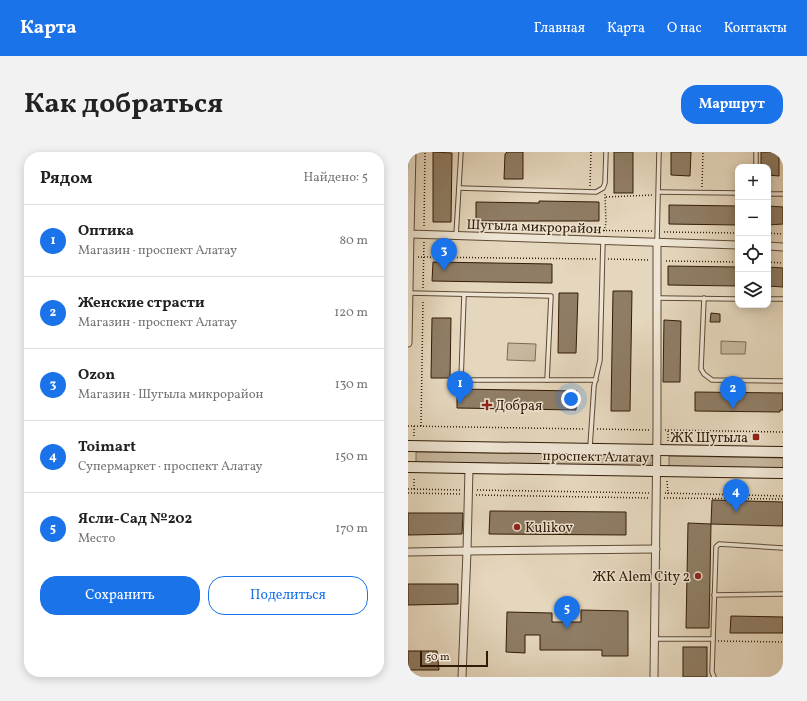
<!DOCTYPE html>
<html lang="ru">
<head>
<meta charset="utf-8">
<style>
	body { margin:0; font-family:Vollkorn,serif; background:#f2f2f2; color:#222 }
	.controls { position:absolute; right:12px; top:12px; display:grid; overflow:hidden; border-radius:8px; box-shadow:0 2px 10px #0003 }
	.controls button { width:36px; height:36px; display:grid; place-items:center; padding:0; border:0; border-bottom:1px solid #e0e0e0; background:#fff; color:#222; font:20px sans-serif }
	.scale { position:absolute; left:12px; bottom:10px; width:68px; box-sizing:border-box; padding-left:4px; border:2px solid #321b06; border-top:0; font-size:11px; line-height:14px; white-space:nowrap; color:#321b06; -webkit-text-stroke:3px #eee5d4; paint-order:stroke }
	.you { position:absolute; left:163px; top:247px; width:14px; height:14px; margin:-10px; border:3px solid #fff; border-radius:50%; background:#1a73e8; box-shadow:0 0 0 6px #1a73e833 }
	.badge { display:grid; place-items:center; width:26px; height:26px; border-radius:50%; background:#1a73e8; color:#fff; font-size:13px; font-weight:700 }
	.pin { position:absolute; translate:-50% -33px; filter:drop-shadow(0 1px 2px #0008) }
	.pin::after { content:''; position:absolute; top:21px; width:14px; height:12px; background:inherit; clip-path:polygon(0 0,100% 0,50% 100%) }
	.list { margin:0; padding:0; list-style:none }
	h2 { display:flex; justify-content:space-between; align-items:center; height:52px; margin:0; padding:0 16px; font-size:17px }
	h2 small { font-size:13px; font-weight:400; color:#767676 }
	.list li { display:grid; grid-template-columns:26px 1fr auto; gap:12px; align-items:center; box-sizing:border-box; height:72px; padding:0 16px; border-top:1px solid #e0e0e0 }
	.list b { display:block; font-size:15px; white-space:nowrap }
	.list p { margin:0; font-size:13px; white-space:nowrap; color:#767676 }
	.list em { font-size:13px; font-style:normal; color:#767676 }
	.actions { display:flex; gap:8px; padding:12px 16px }
	.actions a { flex:1; padding:9px 0; border:1px solid #1a73e8; border-radius:16px; text-align:center; font-size:14px; color:#1a73e8 }
	.actions .main { background:#1a73e8; color:#fff }
	.icon { flex:none; width:22px; height:22px; fill:none; stroke:currentColor; stroke-width:2; stroke-linecap:round; stroke-linejoin:round }
	.map { position:relative; flex:none; width:375px; height:525px; overflow:hidden; border-radius:16px }
	header { display:flex; align-items:center; gap:24px; box-sizing:border-box; height:56px; padding:0 20px; background:#1a73e8; color:#fff }
	header strong { font-size:19px }
	nav { display:flex; gap:22px; margin-inline-start:auto; font-size:14px }
	.intro { display:flex; align-items:center; justify-content:space-between; box-sizing:border-box; height:96px; padding:0 24px }
	h1 { margin:0; font-size:28px }
	.button { padding:10px 18px; border-radius:16px; background:#1a73e8; color:#fff; font-size:14px; font-weight:700 }
	main { display:flex; gap:24px; padding:0 24px }
	aside { flex:1; background:#fff; border-radius:16px; box-shadow:0 2px 10px #0003 }
	.map>svg:first-child { display:block }
	.green { fill:#c7b79e; stroke:#7c6952 }
	.building { fill:#8f7d65; stroke:#321b06 }
	.lines { fill:none; stroke-linecap:round; stroke-linejoin:round }
	.service-casing { stroke:#5f4a34; stroke-width:5.5 }
	.minor-casing { stroke:#5f4a34; stroke-width:9 }
	.secondary-casing { stroke:#321b06; stroke-width:12 }
	.path { stroke:#321b06; stroke-width:1.5; stroke-dasharray:1 2; stroke-linecap:butt }
	.service { stroke:#eee5d4; stroke-width:3.5 }
	.minor { stroke:#eee5d4; stroke-width:7 }
	.secondary { stroke:#eee5d4; stroke-width:10 }
	.poi-dot { fill:#8f2418; stroke:#eee5d4; stroke-width:1.5 }
	.labels { text-anchor:middle; stroke-width:3; stroke-linejoin:round; paint-order:stroke }
	.street-label { font-size:14px; fill:#321b06; stroke:#eee5d4 }
	.poi-label { font-size:14px; fill:#321b06; stroke:#eee5d4; text-anchor:start }
</style>
</head>
<body>
<header>
<strong>Карта</strong>
<nav><a>Главная</a><a>Карта</a><a>О нас</a><a>Контакты</a></nav>
</header>
<div class="intro"><h1>Как добраться</h1><a class="button">Маршрут</a></div>
<main>
<aside>
<h2>Рядом<small>Найдено: 5</small></h2>
<ul class="list">
<li><span class="badge">1</span><div><b>Оптика</b><p>Магазин · проспект Алатау</p></div><em>80 m</em></li>
<li><span class="badge">2</span><div><b>Женские страсти</b><p>Магазин · проспект Алатау</p></div><em>120 m</em></li>
<li><span class="badge">3</span><div><b>Ozon</b><p>Магазин · Шугыла микрорайон</p></div><em>130 m</em></li>
<li><span class="badge">4</span><div><b>Toimart</b><p>Супермаркет · проспект Алатау</p></div><em>150 m</em></li>
<li><span class="badge">5</span><div><b>Ясли-Сад №202</b><p>Место</p></div><em>170 m</em></li>
</ul>
<div class="actions"><a class="main">Сохранить</a><a>Поделиться</a></div>
</aside>
<div class="map">
<svg width="375" height="525" viewBox="0 0 375 525">
	<rect width="100%" height="100%" fill="#e5d7bd"/>
	<filter id="stains"><feTurbulence type="fractalNoise" baseFrequency=".005" numOctaves="4"/><feColorMatrix values="0 0 0 0 .2 0 0 0 0 .09 0 0 0 0 .02 0 0 0 .5 -.17"/></filter>
	<radialGradient id="worn" r=".72"><stop offset=".6" stop-color="#630" stop-opacity="0"/><stop offset="1" stop-color="#630" stop-opacity=".3"/></radialGradient>
	<!-- green -->
	<g class="green">
		<path d="M313 189 338 190 337 202H313Z"/>
		<path d="M100 191 128 192 127 209 99 208Z"/>
		<path d="M8 300 241 303 244 305 245 309 241 314 8 310Z"/>
		<path d="M261 304 375 306V316L261 314Z"/>
	</g>
	<!-- building -->
	<g class="building">
		<path d="M25 0 44 1 43 70H25Z"/>
		<path d="M99 0H115V27H96L97 2Z"/>
		<rect x="206" y="0" width="19" height="41"/>
		<path d="M263 0H283L282 24 263 23Z"/>
		<path d="M353 0H371V24L360 23V15H353Z"/>
		<path d="M131 49 191 50V69H68V50L131 51Z"/>
		<path d="M261 53 330 54V73L261 72Z"/>
		<path d="M360 54 375 55V72L360 73Z"/>
		<path d="M25 110 144 112V131L24 129Z"/>
		<path d="M260 114 330 115V134L260 133Z"/>
		<path d="M360 115 375 116V135L360 134Z"/>
		<path d="M205 139H224L222 259H203Z"/>
		<path d="M151 141H170L168 201H150Z"/>
		<path d="M303 161 312 162V170H302Z"/>
		<path d="M24 166H43L42 226H23Z"/>
		<path d="M256 168 273 169 272 230H255Z"/>
		<path d="M49 237 169 239 168 258 49 256Z"/>
		<path d="M287 240 375 241V258H372V260L287 259Z"/>
		<path d="M304 348 375 350V374L303 372Z"/>
		<path d="M82 359 218 360V383L81 382Z"/>
		<path d="M0 361H55L54 382 0 383Z"/>
		<path d="M280 371 303 372 301 476H278Z"/>
		<path d="M0 432H50V452L0 453Z"/>
		<path d="M173 458 220 459V504H194V498H132V483H117V501L98 500 99 460 144 461V470H173Z"/>
		<path d="M323 464 375 465V481H322Z"/>
		<rect x="275" y="495" width="24" height="30"/>
		<path d="M0 499H29L31 518H0Z"/>
	</g>
	<g class="lines">
		<defs>
			<g id="service">
				<path d="M348 15V0"/>
				<path d="M51 36 188 40 195 36 197 31 198 0"/>
				<path d="M251 40 330 41"/>
				<path d="M360 42H375"/>
				<path d="M48 84 53 0"/>
				<path d="M249 90 251 0"/>
				<path d="M1 141 143 144 139 228"/>
				<path d="M56 143 53 228H188"/>
				<path d="M250 146 330 147"/>
				<path d="M296 146 293 217 296 222 304 228 375 229"/>
				<path d="M360 147H375"/>
				<path d="M182 295 186 234 192 208 195 89"/>
				<path d="M306 443 375 442"/>
				<path d="M247 487H305"/>
				<path d="M306 525 304 520 308 395 311 392 375 396"/>
			</g>
			<g id="minor">
				<path d="M4 0 2 82 330 93"/>
				<path d="M0 82H2L0 191"/>
				<path d="M360 94 375 95"/>
				<path d="M61 316 59 399 248 397"/>
				<path d="M0 400 59 399 54 525"/>
				<path d="M246 525 249 278V90"/>
			</g>
			<g id="secondary">
				<path d="M0 294 375 300"/>
				<path d="M0 315 375 321"/>
			</g>
		</defs>
		<!-- service casing -->
		<use href="#service" class="service-casing"/>
		<!-- minor casing -->
		<use href="#minor" class="minor-casing"/>
		<!-- secondary casing -->
		<use href="#secondary" class="secondary-casing"/>
		<!-- path -->
		<g class="path">
			<path d="M182 34 183 0"/>
			<path d="M294 35 295 0"/>
			<path d="M198 45 244 43"/>
			<path d="M16 74 17 0"/>
			<path d="M138 78 244 79"/>
			<path d="M196 79 198 71 197 41"/>
			<path d="M256 80 330 81"/>
			<path d="M360 81 375 82"/>
			<path d="M10 105 188 107"/>
			<path d="M200 107 242 108"/>
			<path d="M258 109 330 110"/>
			<path d="M360 110 375 111"/>
			<path d="M15 136 16 90"/>
			<path d="M0 274 177 277"/>
			<path d="M13 274 15 148"/>
			<path d="M189 277 241 278"/>
			<path d="M257 278 375 280"/>
			<path d="M6 284V274"/>
			<path d="M260 289V278"/>
			<path d="M259 329 260 342"/>
			<path d="M0 337 53 338"/>
			<path d="M6 337V325"/>
			<path d="M69 338 241 341"/>
			<path d="M0 341 52 342"/>
			<path d="M257 341 375 344"/>
			<path d="M68 343 240 346"/>
			<path d="M256 346 375 347"/>
			<path d="M310 489 375 490"/>
		</g>
		<!-- service -->
		<use href="#service" class="service"/>
		<!-- minor -->
		<use href="#minor" class="minor"/>
		<!-- secondary -->
		<use href="#secondary" class="secondary"/>
	</g>
	<!-- markers -->
	<g class="poi-dot">
		<path d="M77 247h4v4h4v4h-4v4h-4v-4h-4v-4h4z"/>
		<rect x="344" y="281" width="8" height="8" rx="2"/>
		<circle cx="109" cy="375" r="4"/>
		<circle cx="290" cy="424" r="4"/>
	</g>
	<g class="labels">
		<!-- street labels -->
		<g class="street-label">
			<text transform="translate(126 74) rotate(2)" y="5">Шугыла микрорайон</text>
			<text transform="translate(188 304) rotate(1)" y="5">проспект Алатау</text>
		</g>
		<!-- poi labels -->
		<g class="poi-label">
			<text x="87" y="258">Добрая</text>
			<text x="340" y="290" text-anchor="end">ЖК Шугыла</text>
			<text x="117" y="380">Kulikov</text>
			<text x="282" y="429" text-anchor="end">ЖК Alem City 2</text>
		</g>
	</g>
	<rect width="100%" height="100%" filter="url(#stains)"/>
	<rect width="100%" height="100%" fill="url(#worn)"/>
</svg>
<div class="controls">
<button>+</button>
<button>−</button>
<button><svg class="icon" aria-label="locate" viewBox="0 0 24 24"><circle cx="12" cy="12" r="6"/><path d="M12 2v4M12 18v4M2 12h4M18 12h4"/></svg></button>
<button><svg class="icon" aria-label="layers" viewBox="0 0 24 24"><path d="M12 4l9 5-9 5-9-5zM3 14l9 5 9-5"/></svg></button>
</div>
<div class="scale">50 m</div>
<div class="you"></div>
<div class="pin badge" style="left:52px;top:252px">1</div>
<div class="pin badge" style="left:325px;top:257px">2</div>
<div class="pin badge" style="left:36px;top:119px">3</div>
<div class="pin badge" style="left:328px;top:360px">4</div>
<div class="pin badge" style="left:159px;top:477px">5</div>
</div>
</main>
</body>
</html>
